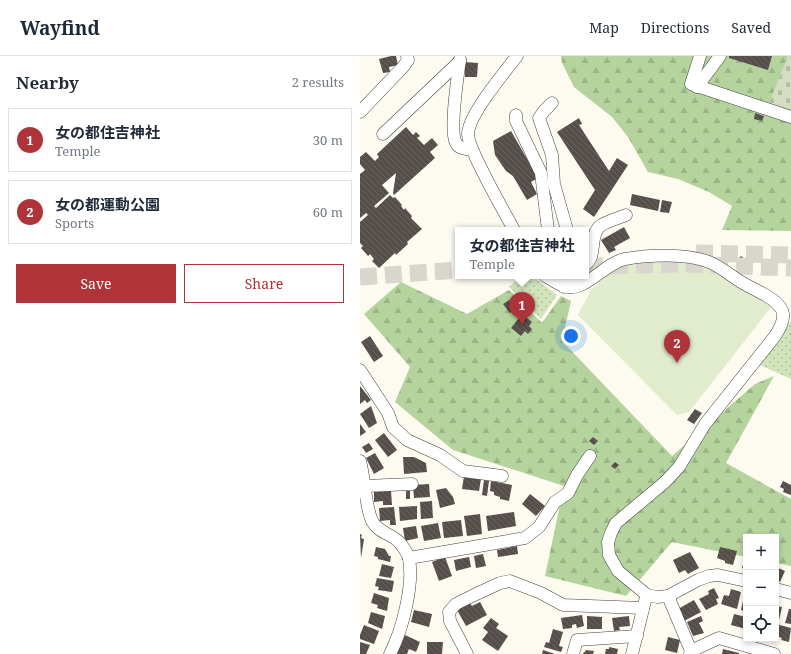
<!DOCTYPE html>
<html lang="en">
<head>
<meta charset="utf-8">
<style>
	body { margin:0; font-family:"Noto Serif","Noto Sans JP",serif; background:#f6f6f7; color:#1f2937 }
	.controls { position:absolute; right:12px; bottom:12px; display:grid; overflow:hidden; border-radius:0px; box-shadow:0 2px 6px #0003 }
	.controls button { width:36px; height:36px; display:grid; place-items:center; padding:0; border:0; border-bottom:1px solid #e0e1e3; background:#fff; color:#1f2937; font:20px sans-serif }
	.you { position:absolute; left:211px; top:280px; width:14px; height:14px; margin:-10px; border:3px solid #fff; border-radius:50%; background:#1a73e8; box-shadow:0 0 0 6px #1a73e833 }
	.badge { display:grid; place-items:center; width:26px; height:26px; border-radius:50%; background:#ae3439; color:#fff; font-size:13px; font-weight:700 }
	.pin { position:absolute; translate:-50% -33px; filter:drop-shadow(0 1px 2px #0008) }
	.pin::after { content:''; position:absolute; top:21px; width:14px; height:12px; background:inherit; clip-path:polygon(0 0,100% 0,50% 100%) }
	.popup { position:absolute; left:95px; top:171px; width:134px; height:52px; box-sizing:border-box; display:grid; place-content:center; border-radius:0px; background:#fff; filter:drop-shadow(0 1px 3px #0005); font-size:13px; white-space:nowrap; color:#747a83 }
	.popup b { font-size:15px; color:#1f2937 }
	.popup::after { content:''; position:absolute; left:50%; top:100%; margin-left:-8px; border:8px solid transparent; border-top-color:#fff }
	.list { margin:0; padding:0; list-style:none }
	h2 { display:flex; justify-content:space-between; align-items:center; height:52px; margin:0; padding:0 16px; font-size:17px }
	h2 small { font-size:13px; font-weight:400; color:#747a83 }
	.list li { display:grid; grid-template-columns:26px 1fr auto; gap:12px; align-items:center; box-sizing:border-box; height:64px; margin:0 8px 8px; padding:0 8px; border:1px solid #e0e1e3; border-radius:0px }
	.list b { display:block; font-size:15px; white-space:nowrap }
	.list p { margin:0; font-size:13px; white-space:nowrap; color:#747a83 }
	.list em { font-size:13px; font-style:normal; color:#747a83 }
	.actions { display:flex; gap:8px; padding:12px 16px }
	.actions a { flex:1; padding:9px 0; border:1px solid #ae3439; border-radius:0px; text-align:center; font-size:14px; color:#ae3439 }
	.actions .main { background:#ae3439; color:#fff }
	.icon { flex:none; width:22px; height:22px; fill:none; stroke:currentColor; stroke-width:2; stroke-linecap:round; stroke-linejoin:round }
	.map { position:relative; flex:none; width:431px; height:598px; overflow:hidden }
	header { display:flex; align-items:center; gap:24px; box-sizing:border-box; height:56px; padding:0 20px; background:#fff; border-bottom:1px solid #e0e1e3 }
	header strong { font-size:19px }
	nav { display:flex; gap:22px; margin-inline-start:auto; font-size:14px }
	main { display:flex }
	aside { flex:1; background:#fff }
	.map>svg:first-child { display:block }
	.forest { fill:url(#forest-firs) }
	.cemetery { fill:url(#cemetery-stones) }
	.park { fill:url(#park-dots) }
	.pitch { fill:#e1eccd }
	.building { fill:url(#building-back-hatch) }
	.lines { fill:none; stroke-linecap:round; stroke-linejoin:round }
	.highway-tunnel { stroke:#d9d6cd; stroke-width:17; stroke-dasharray:17 8; stroke-linecap:butt }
	.minor-casing { stroke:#404040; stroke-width:13 }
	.minor { stroke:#fff; stroke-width:12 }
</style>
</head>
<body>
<header>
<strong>Wayfind</strong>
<nav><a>Map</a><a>Directions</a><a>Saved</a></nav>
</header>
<main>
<aside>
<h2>Nearby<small>2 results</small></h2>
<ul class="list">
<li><span class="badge">1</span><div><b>女の都住吉神社</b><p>Temple</p></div><em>30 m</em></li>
<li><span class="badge">2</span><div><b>女の都運動公園</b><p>Sports</p></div><em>60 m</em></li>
</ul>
<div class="actions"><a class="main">Save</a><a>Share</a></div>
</aside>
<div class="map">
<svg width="431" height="598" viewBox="0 0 431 598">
	<defs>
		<pattern id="forest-firs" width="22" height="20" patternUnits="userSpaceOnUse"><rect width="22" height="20" fill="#b5d39d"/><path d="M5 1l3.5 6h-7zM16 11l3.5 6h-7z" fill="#9ab486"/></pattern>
		<pattern id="cemetery-stones" width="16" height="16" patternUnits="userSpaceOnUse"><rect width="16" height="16" fill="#d4ddc2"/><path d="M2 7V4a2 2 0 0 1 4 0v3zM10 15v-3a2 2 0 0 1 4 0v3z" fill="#b5bca6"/></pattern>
		<pattern id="park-dots" width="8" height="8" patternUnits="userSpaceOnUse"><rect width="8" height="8" fill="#d1e4bc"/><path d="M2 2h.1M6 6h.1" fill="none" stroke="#b2c2a0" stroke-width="1.8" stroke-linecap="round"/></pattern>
		<pattern id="building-back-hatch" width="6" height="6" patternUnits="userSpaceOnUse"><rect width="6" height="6" fill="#554e4b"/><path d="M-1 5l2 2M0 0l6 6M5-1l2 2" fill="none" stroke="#686360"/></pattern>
	</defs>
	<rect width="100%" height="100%" fill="#fdfaef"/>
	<!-- forest -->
	<g class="forest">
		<path d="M201 0H431V175L362 174 372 150 349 136 318 123 288 116 268 81 252 61 214 31 202 7Z"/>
		<path d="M41 226 107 258 149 234 182 267 201 240 211 245 202 285 312 400 395 328 414 320 366 407 431 443V510L416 507V481H386V501L312 486 266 540 185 520 204 430 93 394 35 346 50 311 4 258Z"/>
	</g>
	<!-- cemetery -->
	<path class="cemetery" d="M428 0H431V53L409 47Z"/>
	<!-- park -->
	<g class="park">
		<path d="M161 220H172L197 239 181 263 149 231Z"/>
		<path d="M431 265V323L400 309Z"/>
	</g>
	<!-- pitch -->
	<path class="pitch" d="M274 205C291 205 308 203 324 205 357 208 385 232 412 250L329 356 317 359 218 259 231 234 252 215Z"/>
	<!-- building -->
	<g class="building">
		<path d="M31 0H36L38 9 29 11 30 16 23 17 19 3Z"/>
		<path d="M369 0H412L408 14 369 2Z"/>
		<path d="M105 6 118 7 117 21H105Z"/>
		<path d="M395 57 404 60 402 65 394 63Z"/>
		<path d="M219 62 222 68 219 69 249 115 257 102 268 109 234 161 223 153 235 134 197 76Z"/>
		<path d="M46 71 53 79 56 76 60 80 57 82 64 89 72 82 78 89 70 96 75 102 34 139 33 137 36 117 22 129 29 137 14 150 16 152 30 139 33 142 35 141 42 149 41 150 44 154 45 152 52 160 51 162 62 173 47 186 48 188 36 199 35 197 19 212 12 205 14 203 10 198 8 200 1 192 3 190 0 187V166L8 159 6 157 0 162V118L5 114 0 108V101L6 96 15 105 19 101 17 98Z"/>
		<path d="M151 75 178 122 171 126 177 138 167 144 153 120 146 115 135 99 133 85Z"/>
		<path d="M272 138 300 144 298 155 270 149Z"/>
		<path d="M302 144 312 146 309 157 300 156Z"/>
		<path d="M264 171 270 182 254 191 256 194 249 197 241 184Z"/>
		<path d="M381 200 387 205 385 208 379 202Z"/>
		<path d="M153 242 159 251 150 257 143 248Z"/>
		<path d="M162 258 172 266 169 270 172 273 168 278 165 275 161 280 151 272Z"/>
		<path d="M10 280 23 300 14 306 1 286Z"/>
		<path d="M0 330 11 344 7 347 5 344 0 348Z"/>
		<path d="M11 350 17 367 9 372 0 358Z"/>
		<path d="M335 353 342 357 334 368 327 364Z"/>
		<path d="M0 368 6 376 0 380Z"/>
		<path d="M24 377 37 394 28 401 15 384Z"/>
		<path d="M233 381 238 385 234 389 229 385Z"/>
		<path d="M9 387 13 393 6 397 2 391Z"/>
		<path d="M15 397 24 412 14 418 6 402Z"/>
		<path d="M43 401H54L66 407 67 416 44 418Z"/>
		<path d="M255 406 259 409 255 413 251 410Z"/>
		<path d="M104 420 121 423 119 435 102 433Z"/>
		<path d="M124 424 129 425 127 440 122 439Z"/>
		<path d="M131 425 152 429 149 445 140 443V441L134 439V436L130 435Z"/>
		<path d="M423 425 431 429V439L423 436 424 433 420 431Z"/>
		<path d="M69 428 70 441 54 442 53 429Z"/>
		<path d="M86 432 93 441 95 448 80 452 76 434Z"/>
		<path d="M31 435 32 449H23V445L14 446V436Z"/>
		<rect x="46" y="435" width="4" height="8"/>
		<path d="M170 438 185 450 176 460 162 448Z"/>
		<path d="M72 445 73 462 61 463 60 446Z"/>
		<path d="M57 450V463L40 465 39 451Z"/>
		<path d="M34 451 36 469H30V464L20 465 19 452Z"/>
		<path d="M154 456 156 470 128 475 126 460Z"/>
		<path d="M120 458 122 478 107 480 104 460Z"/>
		<path d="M101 464 103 480 84 482 82 466Z"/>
		<path d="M78 467 81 482 64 485 61 470Z"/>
		<path d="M56 470 58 482 45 485 43 472Z"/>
		<path d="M0 478 2 479 1 482 4 483 1 502Z"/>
		<path d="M157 490 158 498 138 501 137 494Z"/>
		<path d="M16 491 25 493 29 500H31L30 506 18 503V501L14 500Z"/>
		<path d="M360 491 377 495 373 509 365 507V505L357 502Z"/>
		<path d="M330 496 339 512 328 518 325 514 319 517 313 504Z"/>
		<path d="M123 498 126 510 116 512 114 500Z"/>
		<path d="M386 499V513L382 512Z"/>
		<path d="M85 501 92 520 79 525 72 506Z"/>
		<path d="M109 501 111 511 96 515 94 504Z"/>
		<path d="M22 508 34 511 31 522 19 520Z"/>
		<path d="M416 511 425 515 420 526 416 524Z"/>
		<path d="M17 522 34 525 32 536 18 534 19 531 15 530Z"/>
		<path d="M354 532 359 542 356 543 358 548 346 554 339 543 349 538 348 535Z"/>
		<path d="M371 533 381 536 377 553 361 548 364 539 369 540Z"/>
		<path d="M14 537 29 542 27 555 17 552 18 549 11 547Z"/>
		<path d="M334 544 341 556 324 565 318 553Z"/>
		<path d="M383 545 386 546V556L381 554Z"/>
		<path d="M120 546 127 559 106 570 97 554 110 547 112 550Z"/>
		<path d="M416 550 422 551 419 564H416Z"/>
		<path d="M429 553H431V568L425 567Z"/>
		<path d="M54 554 72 558 69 571 51 566Z"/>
		<path d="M11 556 25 560 22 573 8 567Z"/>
		<path d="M374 558 386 561V573L371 569Z"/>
		<path d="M222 559 224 570 217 572 216 568 212 569V572L203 573 201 562Z"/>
		<path d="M227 560 242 561V573H227Z"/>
		<path d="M269 560 270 570 259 571 260 574 254 575 252 562Z"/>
		<path d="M341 560 343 565 339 567 344 577 333 580 327 566Z"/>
		<path d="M131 562 139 568 136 572 148 580 138 595 122 584 128 576 123 572Z"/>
		<path d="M416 568 431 572 429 586 421 584 422 582 416 580Z"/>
		<path d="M4 569 19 575 14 588 0 583V579Z"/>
		<path d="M193 573 203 576 199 590 203 591 201 596 184 591 186 586 189 587Z"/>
		<path d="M45 579 60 586 56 596 49 593 47 598H37Z"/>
		<path d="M308 581 320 584 317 597 305 594Z"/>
		<path d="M0 586 10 589 6 598H0Z"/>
		<path d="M67 586H83L82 598H67Z"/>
		<path d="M249 591 258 593 257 598H245L246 593H249Z"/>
		<path d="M363 593 379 597V598H362Z"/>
		<path d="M183 594 195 598H182Z"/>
		<path d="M226 594 234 595 233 598H223L224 596H225Z"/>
	</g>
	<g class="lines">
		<!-- highway-tunnel -->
		<g class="highway-tunnel">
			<path d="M336 197 431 199"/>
			<path d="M226 210 323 208 431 212"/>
			<path d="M0 221 98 214"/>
		</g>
		<defs>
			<g id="minor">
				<path d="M340 0 331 28 431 61"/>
				<path d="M100 3C98 19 89 75 96 87 99 93 106 93 112 94"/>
				<path d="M337 31 360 0"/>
				<path d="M192 47 184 55 179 62 192 99 194 128 207 174"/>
				<path d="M0 56 43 11 48 4 47 0"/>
				<path d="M156 59V65L181 117 188 174"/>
				<path d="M23 78 100 5"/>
				<path d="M154 174C145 157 107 92 108 77 110 57 144 17 157 0"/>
				<path d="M226 208C237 199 229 180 240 170 245 166 259 162 266 159"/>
				<path d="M185 220C191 223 197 228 204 230 224 238 244 207 265 203 290 199 326 197 349 206 359 210 369 218 378 224 387 230 397 234 407 240 427 252 427 262 415 280L345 368 319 411 305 426 256 467 251 477 248 486 249 499 258 515 287 539 297 541 308 540 338 524 349 520 358 519 386 525"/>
				<path d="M204 231 215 220"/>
				<path d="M0 314 28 357 33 371 47 384 80 399 103 415 142 420"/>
				<path d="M0 405C5 423 5 449 12 465 18 477 33 478 40 487 44 492 48 498 49 503 54 529 42 575 30 598"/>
				<path d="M5 430 52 428"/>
				<path d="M49 502 165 482 179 471 195 446 208 437 217 419 230 400"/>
				<path d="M416 533 431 537"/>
				<path d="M308 540 331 595"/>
				<path d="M107 598 90 565 89 556 96 548 112 540 140 527 150 525 181 537 203 549 283 552"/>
				<path d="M213 598 217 584 277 580"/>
				<path d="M272 598 285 545"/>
				<path d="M330 598 331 595 359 582 414 598"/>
			</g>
		</defs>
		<!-- minor casing -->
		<use href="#minor" class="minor-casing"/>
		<!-- minor -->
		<use href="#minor" class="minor"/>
	</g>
</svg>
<div class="controls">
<button>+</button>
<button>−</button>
<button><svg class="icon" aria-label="locate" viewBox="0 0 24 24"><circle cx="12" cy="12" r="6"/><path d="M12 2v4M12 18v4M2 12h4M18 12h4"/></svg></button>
</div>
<div class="you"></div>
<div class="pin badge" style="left:162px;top:269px">1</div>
<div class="popup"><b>女の都住吉神社</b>Temple</div>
<div class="pin badge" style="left:317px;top:307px">2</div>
</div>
</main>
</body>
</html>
